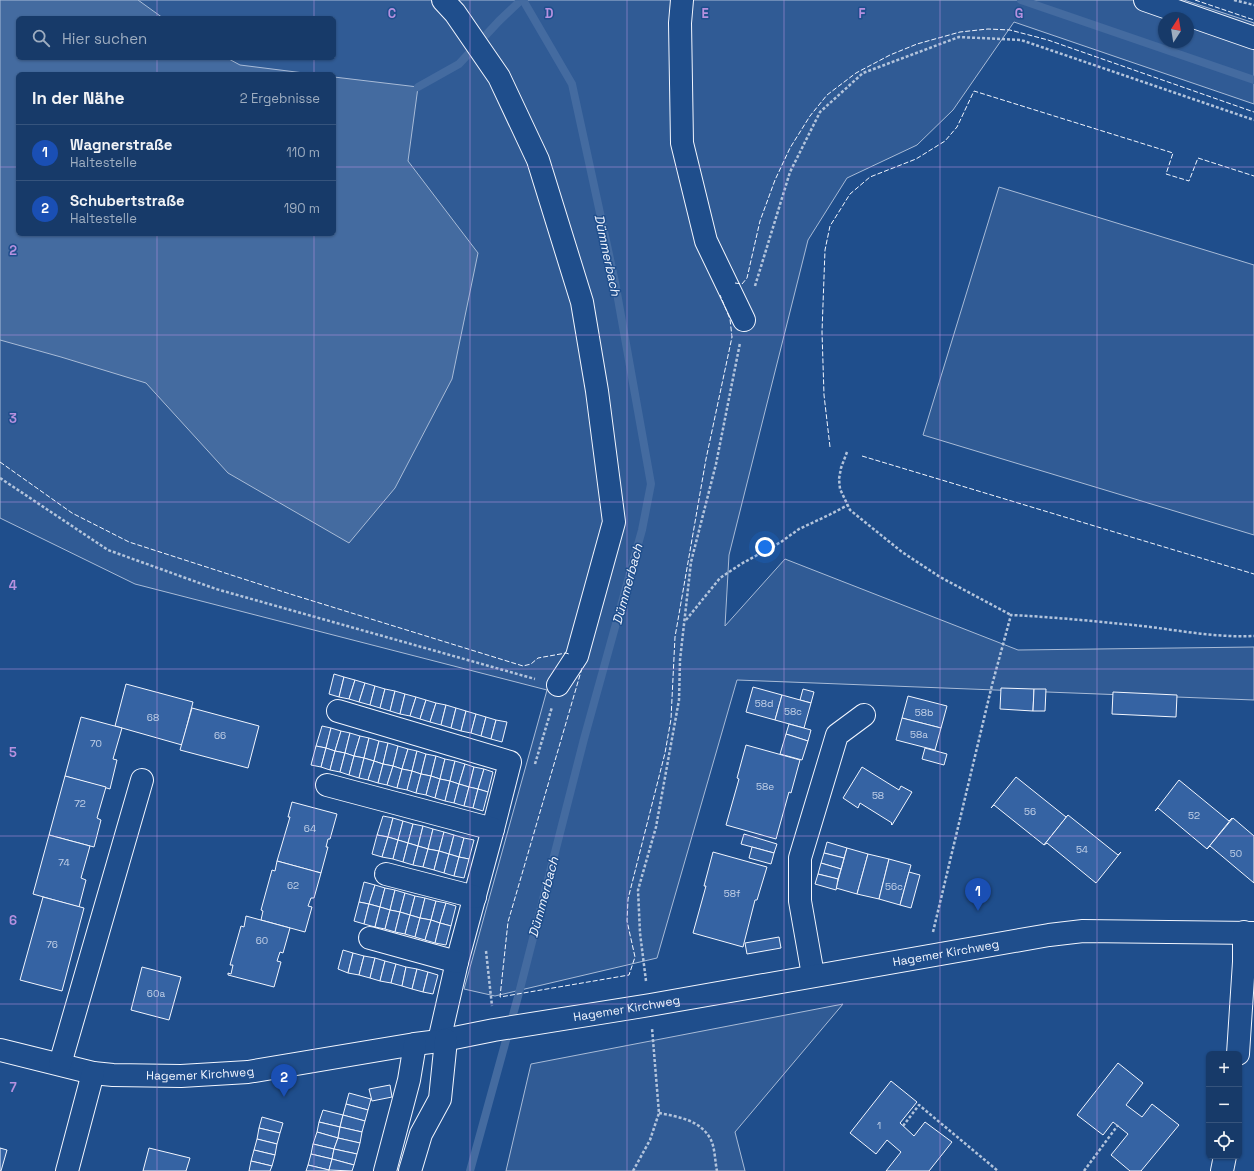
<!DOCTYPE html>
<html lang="de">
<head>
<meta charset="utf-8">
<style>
	body { margin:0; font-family:"Space Grotesk",sans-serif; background:#244571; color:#f1f3f6 }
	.controls { position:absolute; right:12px; bottom:12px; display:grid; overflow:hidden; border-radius:6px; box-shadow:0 1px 3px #0004 }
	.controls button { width:36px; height:36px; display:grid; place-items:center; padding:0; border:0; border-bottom:1px solid #36547d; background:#173a69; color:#f1f3f6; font:20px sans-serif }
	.compass { position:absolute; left:1158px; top:12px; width:36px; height:36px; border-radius:50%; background:#173a69; box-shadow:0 1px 3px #0004; rotate:12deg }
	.you { position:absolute; left:765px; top:547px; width:14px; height:14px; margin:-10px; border:3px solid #fff; border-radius:50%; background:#1a73e8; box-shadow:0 0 0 6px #1a73e833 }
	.badge { display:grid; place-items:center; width:26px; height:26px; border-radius:50%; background:#ffb74d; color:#fff; font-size:13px; font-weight:700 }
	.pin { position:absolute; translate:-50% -33px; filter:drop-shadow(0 1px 2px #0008) }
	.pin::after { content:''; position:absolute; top:21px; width:14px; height:12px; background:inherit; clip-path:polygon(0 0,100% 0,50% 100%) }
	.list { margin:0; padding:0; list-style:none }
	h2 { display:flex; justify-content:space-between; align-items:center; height:52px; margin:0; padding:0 16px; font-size:17px }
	h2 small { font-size:13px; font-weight:400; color:#9eadc0 }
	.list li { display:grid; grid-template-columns:26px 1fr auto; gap:12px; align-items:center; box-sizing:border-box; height:56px; padding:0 16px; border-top:1px solid #36547d }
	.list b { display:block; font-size:15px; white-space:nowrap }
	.list p { margin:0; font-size:13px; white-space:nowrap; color:#9eadc0 }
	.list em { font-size:13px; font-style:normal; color:#9eadc0 }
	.icon { flex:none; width:22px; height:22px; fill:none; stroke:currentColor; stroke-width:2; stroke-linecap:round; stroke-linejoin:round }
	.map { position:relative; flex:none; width:1254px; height:1171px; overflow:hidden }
	.search { position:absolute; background:#173a69; box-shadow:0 1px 3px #0004; left:16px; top:16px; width:320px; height:44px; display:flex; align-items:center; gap:10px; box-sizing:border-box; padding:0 14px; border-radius:6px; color:#9eadc0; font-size:15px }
	.panel { position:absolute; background:#173a69; box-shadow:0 1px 3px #0004; left:16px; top:72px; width:320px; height:164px; border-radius:6px }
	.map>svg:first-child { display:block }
	.built { fill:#305b95; stroke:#a8bbd7; fill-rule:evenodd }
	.water { fill:#446ba0; stroke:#a8bbd7 }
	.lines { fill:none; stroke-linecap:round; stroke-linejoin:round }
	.stream { stroke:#446ba0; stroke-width:8 }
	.building { fill:#3563a3; stroke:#f2f6ff }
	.minor-casing { stroke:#f2f6ff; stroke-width:24 }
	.path { stroke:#b3c4dc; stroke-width:2.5; stroke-dasharray:3 2; stroke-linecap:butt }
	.minor { stroke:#1f4e8c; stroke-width:22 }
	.fence { stroke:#f2f6ff; stroke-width:1; stroke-dasharray:5 2; stroke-linecap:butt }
	.grid { fill:none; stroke:#b691df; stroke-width:1; stroke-opacity:0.55 }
	.labels { text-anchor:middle; stroke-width:3; stroke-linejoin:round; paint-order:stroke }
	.number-label { font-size:10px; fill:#c3d1e8 }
	.street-label { font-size:12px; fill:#f2f6ff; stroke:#1f4e8c }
	.water-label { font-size:13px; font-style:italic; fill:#f2f6ff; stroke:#1f4e8c }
	.grid-label { font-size:13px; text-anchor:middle; font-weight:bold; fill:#b691df; stroke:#1f4e8c; stroke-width:3; stroke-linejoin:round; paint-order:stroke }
</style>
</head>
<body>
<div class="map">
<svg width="1254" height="1171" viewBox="0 0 1254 1171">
	<rect width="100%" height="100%" fill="#1f4e8c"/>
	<!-- built -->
	<g class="built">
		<path d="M0 0H1184L1254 23V104L1014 22 953 110 917 145 847 178 808 240 729 555 725 626 785 559 1018 650 1254 647V700L737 680 657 958 495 996 464 989 547 690 135 584 0 518ZM18 18H334V58H18ZM1164 18H1188V42H1164ZM18 74H334V234H18Z"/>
		<path d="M999 187 1254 265V535L923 435Z"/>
		<path d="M843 1004 735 1132 745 1171H506L531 1064Z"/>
	</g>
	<!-- water -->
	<path class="water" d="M0 0H138L163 18H18V58H227L240 65 312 74H18V234H334V77L418 87 408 161 478 253 452 379 395 488 349 543 228 473 146 383 61 357 0 340Z"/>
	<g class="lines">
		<!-- stream -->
		<g class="stream">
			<path d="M1021 0 1254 80"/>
			<path d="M418 87 459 64 499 21 521 0"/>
			<path d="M470 1171 519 993 584 739 642 530 651 484 615 282 572 84 523 0"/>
		</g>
	</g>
	<!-- building -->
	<g class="building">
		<path d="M334 674 344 677 339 697 329 694Z"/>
		<path d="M344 677 355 680 349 699 339 697Z"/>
		<path d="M355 680 365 683 359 702 349 699Z"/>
		<path d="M365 683 375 686 370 705 359 702Z"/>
		<path d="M126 684 193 702 182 745 115 726Z"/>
		<path d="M375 686 385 689 380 708 370 705Z"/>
		<path d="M753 687 782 695 775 720 746 712Z"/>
		<path d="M1001 688 1034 689 1033 711 1000 709Z"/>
		<path d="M385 689 395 691 390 711 380 708Z"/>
		<path d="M803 689 814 692 811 703 800 700Z"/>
		<path d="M1034 689H1046L1045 711H1033Z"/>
		<path d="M395 691 405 694 400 714 390 711Z"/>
		<path d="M1113 692 1177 695 1176 717 1112 714Z"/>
		<path d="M405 694 416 697 410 716 400 714Z"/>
		<path d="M782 695 811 703 804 728 775 720Z"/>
		<path d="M908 696 947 706 941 728 902 718Z"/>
		<path d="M416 697 426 700 420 719 410 716Z"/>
		<path d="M426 700 436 703 430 722 420 719Z"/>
		<path d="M436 703 446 705 441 725 430 722Z"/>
		<path d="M446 705 456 708 451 728 441 725Z"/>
		<path d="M192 708 259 726 248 768 180 750Z"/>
		<path d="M456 708 466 711 461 731 451 728Z"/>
		<path d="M466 711 476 714 471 733 461 731Z"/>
		<path d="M476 714 486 717 481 736 471 733Z"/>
		<path d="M81 717 122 728 113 759 117 760 110 789 65 776Z"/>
		<path d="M486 717 496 720 491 739 481 736Z"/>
		<path d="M902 718 941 728 935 750 896 740Z"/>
		<path d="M496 720 507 722 502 742 491 739Z"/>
		<path d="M789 724 811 730 808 741 786 734Z"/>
		<path d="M322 726 331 728 326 748 316 746Z"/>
		<path d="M331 728 341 731 335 751 326 748Z"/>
		<path d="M341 731 350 733 345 753 335 751Z"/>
		<path d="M350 733 360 736 354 756 345 753Z"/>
		<path d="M786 734 808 741 802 760 780 754Z"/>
		<path d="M360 736 369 738 364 758 354 756Z"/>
		<path d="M369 738 379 741 374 761 364 758Z"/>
		<path d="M379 741 388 743 383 764 374 761Z"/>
		<path d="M388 743 398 746 393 766 383 764Z"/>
		<path d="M746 745 800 760 791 793 789 792 776 839 726 825 739 779 737 778Z"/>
		<path d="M316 746 326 748 321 767 311 765Z"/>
		<path d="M398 746 408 749 402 769 393 766Z"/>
		<path d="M326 748 335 751 330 770 321 767Z"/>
		<path d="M925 748 947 754 944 765 922 759Z"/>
		<path d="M408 749 417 751 412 771 402 769Z"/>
		<path d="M335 751 345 753 340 772 330 770Z"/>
		<path d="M417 751 426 754 421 774 412 771Z"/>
		<path d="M345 753 354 756 349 775 340 772Z"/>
		<path d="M426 754 436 756 431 776 421 774Z"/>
		<path d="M354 756 364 758 359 778 349 775Z"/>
		<path d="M436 756 445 759 440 779 431 776Z"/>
		<path d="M364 758 374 761 368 780 359 778Z"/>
		<path d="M445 759 455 761 450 781 440 779Z"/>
		<path d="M374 761 383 764 378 783 368 780Z"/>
		<path d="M455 761 465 764 459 784 450 781Z"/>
		<path d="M383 764 393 766 387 785 378 783Z"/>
		<path d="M465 764 474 767 469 787 459 784Z"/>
		<path d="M393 766 402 769 397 788 387 785Z"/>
		<path d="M474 767 484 769 478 789 469 787Z"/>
		<path d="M862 767 899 790 901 786 912 792 892 825 891 824 892 823 860 803 858 808 843 798Z"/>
		<path d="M402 769 412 771 407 790 397 788Z"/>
		<path d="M484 769 493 772 488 792 478 789Z"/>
		<path d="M412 771 421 774 416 793 407 790Z"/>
		<path d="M421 774 431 776 426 795 416 793Z"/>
		<path d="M65 776 106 787 97 818 101 820 94 847 49 835Z"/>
		<path d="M431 776 440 779 435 798 426 795Z"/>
		<path d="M1016 777 1066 817 1068 815 1044 845 994 805 991 808Z"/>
		<path d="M440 779 450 781 445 801 435 798Z"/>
		<path d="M1179 780 1229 821 1232 818 1207 849 1158 808 1155 811Z"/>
		<path d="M450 781 459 784 454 803 445 801Z"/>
		<path d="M459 784 469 787 464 806 454 803Z"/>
		<path d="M469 787 478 789 473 808 464 806Z"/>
		<path d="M478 789 488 792 483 811 473 808Z"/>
		<path d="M292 802 337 814 330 839H328L326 847H328L321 873 277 861 290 817H288Z"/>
		<path d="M1068 815 1118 855 1121 852 1096 883 1047 843 1044 845Z"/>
		<path d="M383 816 393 818 388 837 377 835Z"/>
		<path d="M393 818 403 821 398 840 388 837Z"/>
		<path d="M1233 818 1254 836V883L1210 846 1207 849Z"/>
		<path d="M403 821 413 824 408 843 398 840Z"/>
		<path d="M413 824 423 826 418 846 408 843Z"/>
		<path d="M423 826 433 829 428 849 418 846Z"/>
		<path d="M433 829 444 832 439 851 428 849Z"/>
		<path d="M444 832 454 835 449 854 439 851Z"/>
		<path d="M744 834 777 844 774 853 741 844Z"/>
		<path d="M49 835 90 846 81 878 86 880 79 907 33 894Z"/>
		<path d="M377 835 388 837 382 857 372 854Z"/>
		<path d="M454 835 464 838 459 857 449 854Z"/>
		<path d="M388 837 398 840 393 859 382 857Z"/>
		<path d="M464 838 474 840 469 859 459 857Z"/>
		<path d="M398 840 408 843 403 862 393 859Z"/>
		<path d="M827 842 847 848 844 858 824 853Z"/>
		<path d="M408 843 418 846 413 865 403 862Z"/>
		<path d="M418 846 428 849 423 867 413 865Z"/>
		<path d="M752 847 774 853 771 864 749 858Z"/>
		<path d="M847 848 868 854 857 894 836 888Z"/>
		<path d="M428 849 439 851 434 870 423 867Z"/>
		<path d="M439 851 449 854 444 873 434 870Z"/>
		<path d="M713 852 767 867 757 900H755L743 947 693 933 706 886H704Z"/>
		<path d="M824 853 844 858 841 869 821 863Z"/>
		<path d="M449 854 459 857 454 876 444 873Z"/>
		<path d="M868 854 889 859 879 899 857 894Z"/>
		<path d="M459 857 469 859 464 878 454 876Z"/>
		<path d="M889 859 911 865 900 905 879 899Z"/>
		<path d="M277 861 321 873 314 898H311L308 906 312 907 305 932 261 920 263 911 261 910 272 870 275 871Z"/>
		<path d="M821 863 841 869 838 879 818 874Z"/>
		<path d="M909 872 920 875 911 908 900 905Z"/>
		<path d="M818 874 838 879 836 890 815 884Z"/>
		<path d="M364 882 375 885 369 904 359 902Z"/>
		<path d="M375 885 385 888 380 907 369 904Z"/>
		<path d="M385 888 395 890 390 910 380 907Z"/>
		<path d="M395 890 405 893 400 912 390 910Z"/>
		<path d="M405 893 415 896 410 915 400 912Z"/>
		<path d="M415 896 425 898 420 918 410 915Z"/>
		<path d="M43 897 84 908 62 991 20 980Z"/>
		<path d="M425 898 436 901 431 920 420 918Z"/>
		<path d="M436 901 446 903 440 923 431 920Z"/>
		<path d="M359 902 369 904 364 924 354 921Z"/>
		<path d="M446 903 456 906 451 926 440 923Z"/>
		<path d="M369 904 380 907 375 927 364 924Z"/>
		<path d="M380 907 390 910 385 929 375 927Z"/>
		<path d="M390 910 400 912 395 932 385 929Z"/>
		<path d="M400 912 410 915 405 934 395 932Z"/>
		<path d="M410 915 420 918 415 937 405 934Z"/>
		<path d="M246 916 290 928 283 953 280 952 277 961 281 962 274 987 228 975V973L231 974 233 965H230L241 926 244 927Z"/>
		<path d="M420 918 431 920 425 940 415 937Z"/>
		<path d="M431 920 440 923 435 943 425 940Z"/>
		<path d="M440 923 451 926 446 945 435 943Z"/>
		<path d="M779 937 781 948 747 954 745 943Z"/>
		<path d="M343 950 353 953 348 973 338 969Z"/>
		<path d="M353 953 364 956 359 975 348 973Z"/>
		<path d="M364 956 375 958 370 978 359 975Z"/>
		<path d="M375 958 385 961 380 981 370 978Z"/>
		<path d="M385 961 396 964 391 983 380 981Z"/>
		<path d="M396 964 406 967 402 986 391 983Z"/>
		<path d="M142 967 181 977 169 1020 131 1010Z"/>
		<path d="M406 967 417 969 412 989 402 986Z"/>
		<path d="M417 969 428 972 423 992 412 989Z"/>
		<path d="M428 972 438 975 433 994 423 992Z"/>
		<path d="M1118 1063 1143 1083 1126 1105 1142 1117 1152 1104 1179 1125 1141 1171H1130L1111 1155 1128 1134 1113 1122 1103 1135 1077 1115Z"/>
		<path d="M891 1081 917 1102 900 1123 914 1136 925 1122 952 1142 929 1171H886L901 1152 887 1140 876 1154 850 1133Z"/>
		<path d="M390 1085 392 1097 372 1101 369 1089Z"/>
		<path d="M349 1093 371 1099 368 1110 346 1104Z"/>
		<path d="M346 1104 368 1110 365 1121 343 1115Z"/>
		<path d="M323 1110 343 1115 340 1127 319 1122Z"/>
		<path d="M343 1115 365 1121 362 1132 340 1127Z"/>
		<path d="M262 1117 283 1123 280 1133 259 1128Z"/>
		<path d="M319 1122 340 1127 338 1138 317 1132Z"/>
		<path d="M340 1127 362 1132 360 1143 338 1138Z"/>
		<path d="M259 1128 280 1133 277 1144 257 1139Z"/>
		<path d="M317 1132 338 1138 334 1149 313 1144Z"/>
		<path d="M338 1138 360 1143 357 1154 334 1149Z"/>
		<path d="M257 1139 277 1144 275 1155 254 1150Z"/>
		<path d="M313 1144 334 1149 332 1159 311 1154Z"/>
		<path d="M0 1148 7 1150 1 1171H0Z"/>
		<path d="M149 1148 190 1158 186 1171H143Z"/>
		<path d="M334 1149 357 1154 354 1165 332 1159Z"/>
		<path d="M254 1150 275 1155 272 1166 251 1161Z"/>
		<path d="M311 1154 332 1159 329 1170 308 1165Z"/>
		<path d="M332 1159 354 1165 352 1171 329 1170Z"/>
		<path d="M251 1161 272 1166 270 1171H249Z"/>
		<path d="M308 1165 329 1170V1171H306Z"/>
	</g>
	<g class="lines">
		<defs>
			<g id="minor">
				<path d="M443 0 455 13 499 77 538 160 582 302 597 391 614 522 577 656 558 685"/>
				<path d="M682 0 680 23 682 143 706 241 744 320"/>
				<path d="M1145 0 1254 38"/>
				<path d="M338 711 510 762 493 829"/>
				<path d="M327 785 493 829 457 962 439 1041"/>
				<path d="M386 874 475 897"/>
				<path d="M370 938 457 962"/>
				<path d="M813 975 800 901V858L837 735 864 715"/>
				<path id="s1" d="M0 1050 93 1073 113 1075 181 1076 248 1072 415 1044 439 1041 494 1030 650 1005 1049 935 1083 931 1254 933"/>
				<path d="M1238 1054 1244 962V932"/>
				<path d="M60 1064 142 780"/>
				<path d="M67 1171 93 1073"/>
				<path d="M385 1171 409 1080 415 1044"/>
				<path d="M410 1171 421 1134 440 1099 446 1040"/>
				<path d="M1222 1171 1225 1156"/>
			</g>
		</defs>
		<!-- minor casing -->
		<use href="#minor" class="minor-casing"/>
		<!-- path -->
		<g class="path">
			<path d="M1234 0 1254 5"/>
			<path d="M755 286 790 172 820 112 863 73 959 37 1021 40 1254 120"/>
			<path d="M847 452 841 468 839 479 840 489 850 510 902 552 940 577 1011 615"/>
			<path d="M0 478 108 550 216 589 535 679"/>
			<path d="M686 620 720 578 741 564 781 542 799 529 829 515 848 505"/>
			<path d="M535 764 552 707"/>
			<path d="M933 932 992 685 1011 615C1052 617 1093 621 1133 625 1173 629 1213 638 1254 636"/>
			<path d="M486 951 492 1006"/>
			<path d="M646 981 640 933 638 890 656 827 679 700 680 660 691 562 716 464 740 343"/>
			<path d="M659 1113C679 1117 701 1120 711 1140 715 1148 715 1162 717 1171"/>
			<path d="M903 1126 919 1105 998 1171"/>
			<path d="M633 1171 650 1140 659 1113 652 1028"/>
			<path d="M1084 1171 1118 1125"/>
		</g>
		<!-- minor -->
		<use href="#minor" class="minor"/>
		<!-- fence -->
		<g class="fence">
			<path d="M1195 0 1254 20"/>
			<path d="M735 283 742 284 747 278 760 221 775 180 790 148 810 116 827 95 856 73 890 55 917 44 960 32 988 29 1010 30 1048 40 1254 112"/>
			<path d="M830 447 824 395 822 332 825 250 830 226 850 194 870 177 916 159 945 141 957 127 974 91 1173 153 1166 174 1189 181 1198 158 1254 176"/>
			<path d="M862 456 1254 574"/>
			<path d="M0 462 72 513 129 542 287 593 523 666 531 664 538 658 566 653 569 654"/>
			<path d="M582 668 508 922 500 997 629 975 635 957 627 921 628 899 665 753 671 719 675 637 706 459 732 337 730 319 720 295"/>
		</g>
	</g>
	<!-- grid -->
	<path class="grid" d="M157 0V18M314 0V18M470 0V1171M627 0V1171M784 0V1171M940 0V1171M1097 0V1171M157 58V74M314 58V74M0 167H18M334 167H1254M157 234V1171M314 234V1171M0 335H1254M0 502H1254M0 669H1254M0 836H1254M0 1004H1254"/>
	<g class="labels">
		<!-- number labels -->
		<g class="number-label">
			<text x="764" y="707">58d</text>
			<text x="793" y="715">58c</text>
			<text x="924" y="716">58b</text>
			<text x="153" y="721">68</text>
			<text x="919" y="738">58a</text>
			<text x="220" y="739">66</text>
			<text x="96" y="747">70</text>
			<text x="765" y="790">58e</text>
			<text x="878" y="799">58</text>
			<text x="80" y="807">72</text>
			<text x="1030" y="815">56</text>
			<text x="1194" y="819">52</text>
			<text x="310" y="832">64</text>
			<text x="1082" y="853">54</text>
			<text x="1236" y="857">50</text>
			<text x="64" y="866">74</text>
			<text x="293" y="889">62</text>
			<text x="894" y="890">56c</text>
			<text x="732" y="897">58f</text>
			<text x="262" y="944">60</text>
			<text x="52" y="948">76</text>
			<text x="156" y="997">60a</text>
			<text x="879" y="1129">1</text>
		</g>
		<!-- street labels -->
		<g class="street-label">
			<text dy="4" stroke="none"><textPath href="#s1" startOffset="959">Hagemer Kirchweg</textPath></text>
			<text dy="4" stroke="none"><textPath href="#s1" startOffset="635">Hagemer Kirchweg</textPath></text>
			<text dy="4" stroke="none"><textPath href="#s1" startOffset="203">Hagemer Kirchweg</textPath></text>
		</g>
		<!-- water labels -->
		<g class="water-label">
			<text transform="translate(608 255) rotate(78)" y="5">Dümmerbach</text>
			<text transform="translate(627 584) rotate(-75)" y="5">Dümmerbach</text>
			<text transform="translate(543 897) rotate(-75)" y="5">Dümmerbach</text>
		</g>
	</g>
	<g class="grid-label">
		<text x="392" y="18">C</text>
		<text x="549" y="18">D</text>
		<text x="705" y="18">E</text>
		<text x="862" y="18">F</text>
		<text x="1019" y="18">G</text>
		<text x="13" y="255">2</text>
		<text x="13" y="423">3</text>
		<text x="13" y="590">4</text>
		<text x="13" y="757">5</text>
		<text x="13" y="925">6</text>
		<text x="13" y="1092">7</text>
	</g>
</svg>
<div class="controls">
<button>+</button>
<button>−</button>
<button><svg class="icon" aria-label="locate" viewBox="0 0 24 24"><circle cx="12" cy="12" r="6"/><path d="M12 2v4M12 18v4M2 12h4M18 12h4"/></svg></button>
</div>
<svg class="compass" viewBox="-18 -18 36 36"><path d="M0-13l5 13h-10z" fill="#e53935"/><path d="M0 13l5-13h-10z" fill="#9eadc0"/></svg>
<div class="you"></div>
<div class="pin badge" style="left:978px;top:911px;background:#1a4fb4">1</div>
<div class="pin badge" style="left:284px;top:1097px;background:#1a4fb4">2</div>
<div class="search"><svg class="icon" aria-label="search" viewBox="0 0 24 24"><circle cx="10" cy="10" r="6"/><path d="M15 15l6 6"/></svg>Hier suchen</div>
<section class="panel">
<h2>In der Nähe<small>2 Ergebnisse</small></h2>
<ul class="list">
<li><span class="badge" style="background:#1a4fb4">1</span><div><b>Wagnerstraße</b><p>Haltestelle</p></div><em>110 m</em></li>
<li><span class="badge" style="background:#1a4fb4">2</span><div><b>Schubertstraße</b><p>Haltestelle</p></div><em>190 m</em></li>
</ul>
</section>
</div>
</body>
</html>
